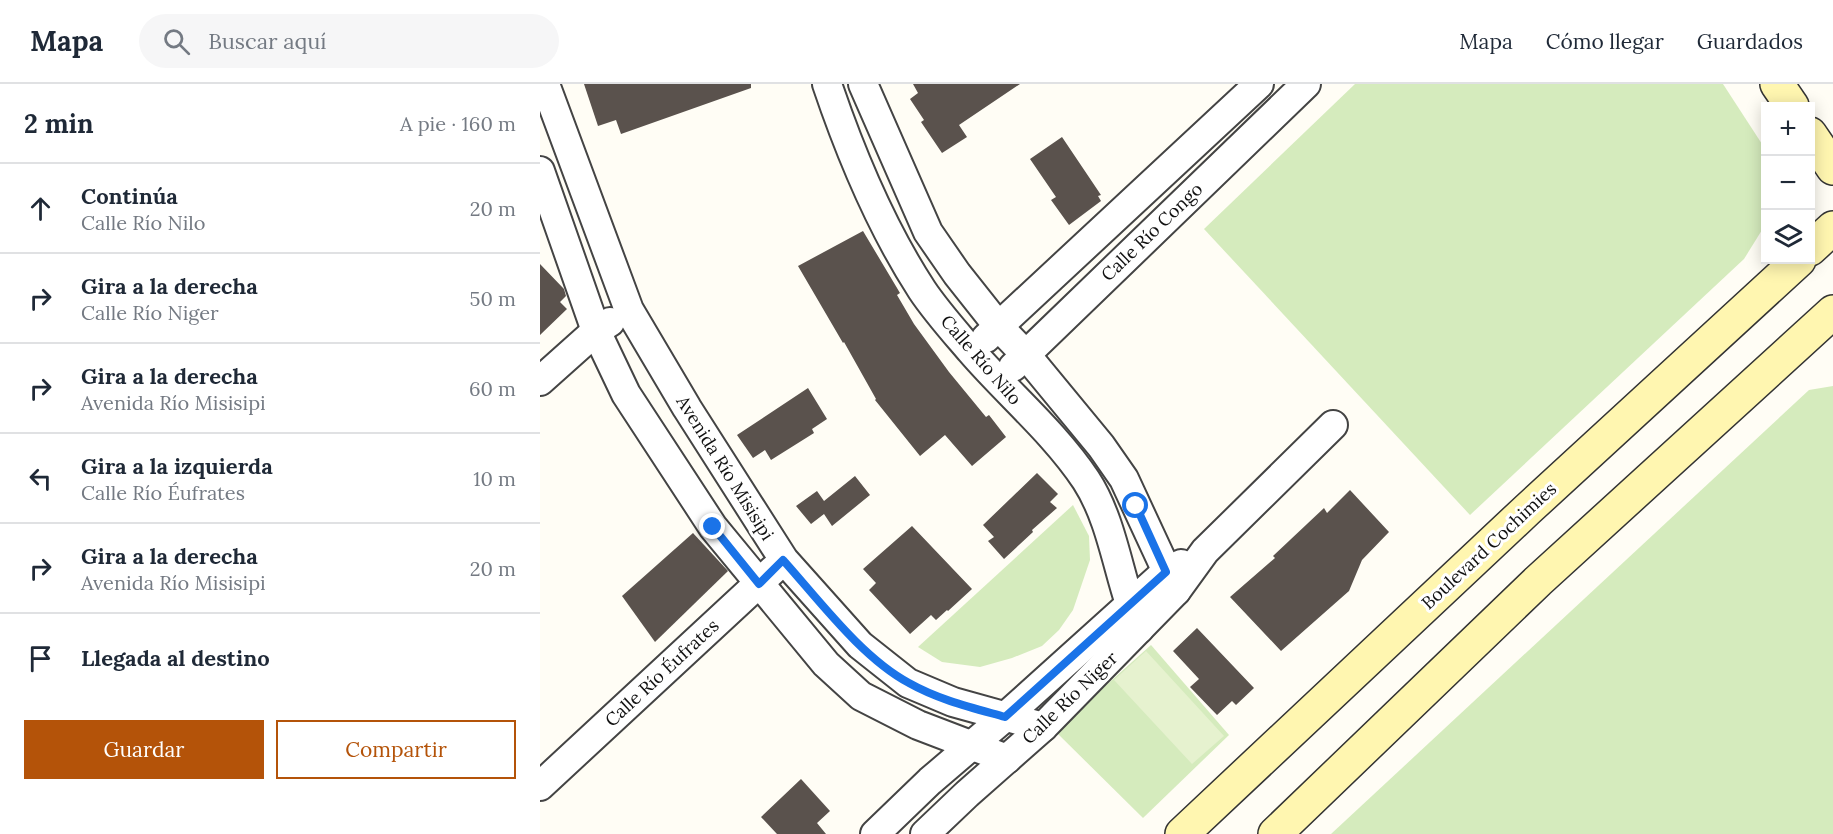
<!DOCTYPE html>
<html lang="es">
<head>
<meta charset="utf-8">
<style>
	body { margin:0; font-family:Lora,serif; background:#f6f6f7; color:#1f2937 }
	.controls { position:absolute; right:18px; top:18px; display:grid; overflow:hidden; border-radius:0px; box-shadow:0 3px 15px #0003 }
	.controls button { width:54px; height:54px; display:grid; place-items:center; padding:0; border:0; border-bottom:2px solid #e0e1e3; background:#fff; color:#1f2937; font:30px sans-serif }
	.stop { position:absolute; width:18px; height:18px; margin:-14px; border:4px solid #1a73e8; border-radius:50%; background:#fff }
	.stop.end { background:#1a73e8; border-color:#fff; box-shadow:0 2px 6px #0008 }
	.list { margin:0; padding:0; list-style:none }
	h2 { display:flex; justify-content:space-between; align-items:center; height:78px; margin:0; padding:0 24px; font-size:26px }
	h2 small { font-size:20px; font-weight:400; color:#747a83 }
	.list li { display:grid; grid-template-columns:39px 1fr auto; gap:18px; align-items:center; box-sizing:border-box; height:90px; padding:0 24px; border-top:2px solid #e0e1e3 }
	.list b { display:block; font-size:22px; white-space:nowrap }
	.list p { margin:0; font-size:20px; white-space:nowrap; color:#747a83 }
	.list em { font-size:20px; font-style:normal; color:#747a83 }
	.actions { display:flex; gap:12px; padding:18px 24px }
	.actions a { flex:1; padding:14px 0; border:2px solid #b45309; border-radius:0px; text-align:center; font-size:21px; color:#b45309 }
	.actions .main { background:#b45309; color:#fff }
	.icon { flex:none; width:33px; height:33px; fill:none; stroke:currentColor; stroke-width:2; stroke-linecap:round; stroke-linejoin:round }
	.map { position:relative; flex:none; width:1293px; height:750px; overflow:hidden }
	header { display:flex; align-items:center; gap:36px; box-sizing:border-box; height:84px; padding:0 30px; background:#fff; border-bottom:2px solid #e0e1e3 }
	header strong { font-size:28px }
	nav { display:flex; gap:33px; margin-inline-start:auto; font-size:21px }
	.search { width:420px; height:54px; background:#f6f6f7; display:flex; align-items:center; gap:15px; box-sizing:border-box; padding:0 21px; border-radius:33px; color:#747a83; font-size:22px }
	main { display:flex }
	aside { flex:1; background:#fff }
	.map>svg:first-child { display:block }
	.green { fill:#d5ebbd }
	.pitch { fill:#e6f2cf }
	.building { fill:#5a524d }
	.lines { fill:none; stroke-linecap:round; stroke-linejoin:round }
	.minor-casing { stroke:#444; stroke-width:32 }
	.secondary-casing { stroke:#333; stroke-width:36 }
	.minor { stroke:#fff; stroke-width:28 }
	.secondary { stroke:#fff6b0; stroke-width:33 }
	.route { stroke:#1a73e8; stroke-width:8 }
	.labels { text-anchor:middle; stroke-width:6; stroke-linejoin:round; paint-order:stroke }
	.street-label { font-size:18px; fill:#111; stroke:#fff }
</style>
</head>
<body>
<header>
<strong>Mapa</strong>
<div class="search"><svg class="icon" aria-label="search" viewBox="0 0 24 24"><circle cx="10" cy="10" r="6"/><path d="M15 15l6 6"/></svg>Buscar aquí</div>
<nav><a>Mapa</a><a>Cómo llegar</a><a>Guardados</a></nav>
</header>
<main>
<aside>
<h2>2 min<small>A pie · 160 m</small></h2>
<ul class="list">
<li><svg class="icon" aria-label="ahead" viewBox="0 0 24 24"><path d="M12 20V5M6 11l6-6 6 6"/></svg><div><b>Continúa</b><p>Calle Río Nilo</p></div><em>20 m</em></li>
<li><svg class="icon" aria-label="right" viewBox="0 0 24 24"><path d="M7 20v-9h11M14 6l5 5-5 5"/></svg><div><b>Gira a la derecha</b><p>Calle Río Niger</p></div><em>50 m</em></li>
<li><svg class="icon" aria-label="right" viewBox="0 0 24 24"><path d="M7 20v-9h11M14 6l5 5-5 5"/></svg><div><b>Gira a la derecha</b><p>Avenida Río Misisipi</p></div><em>60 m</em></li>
<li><svg class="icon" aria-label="left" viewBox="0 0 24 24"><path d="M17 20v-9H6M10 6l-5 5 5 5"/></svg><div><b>Gira a la izquierda</b><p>Calle Río Éufrates</p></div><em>10 m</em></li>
<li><svg class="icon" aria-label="right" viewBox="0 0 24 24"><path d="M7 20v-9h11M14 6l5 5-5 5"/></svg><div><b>Gira a la derecha</b><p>Avenida Río Misisipi</p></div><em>20 m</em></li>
<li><svg class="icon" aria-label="arrive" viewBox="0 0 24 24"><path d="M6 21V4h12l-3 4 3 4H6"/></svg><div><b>Llegada al destino</b></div></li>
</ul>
<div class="actions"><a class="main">Guardar</a><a>Compartir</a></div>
</aside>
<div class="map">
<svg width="1293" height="750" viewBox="0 0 1293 750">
	<rect width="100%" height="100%" fill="#fffdf5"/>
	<!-- green -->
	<g class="green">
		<path d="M815 0H1183L1222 60 1225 72V133L1222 146 1204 175 930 431 664 145Z"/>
		<path d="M1293 302V750H791L1269 306Z"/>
		<path d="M533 421 549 452 550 476 533 526 519 546 502 562 472 574 440 583 402 578 378 563Z"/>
		<path d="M611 561 689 651 603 734 515 647Z"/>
	</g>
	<!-- pitch -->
	<path class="pitch" d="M606 567 684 652 652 680 574 596Z"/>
	<!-- building -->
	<g class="building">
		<path d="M44 0H211V4L81 50 76 36 58 42Z"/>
		<path d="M373 0H480L419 41 427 53 402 69 381 38 384 36 370 15 378 9Z"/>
		<path d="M522 53 561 111 558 112 561 117 529 141 511 116 516 113 490 75Z"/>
		<path d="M323 147 360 209 357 211 374 240 409 288 446 333 449 331 466 353 432 382 405 351 380 372 335 316 336 315 304 258 303 259 258 182Z"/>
		<path d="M0 180 24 205 26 212 20 218 27 225 0 251Z"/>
		<path d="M268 304 287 335 272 345 274 349 231 376 225 366 213 374 197 351Z"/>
		<path d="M497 389 518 410 510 418 517 424 492 446 493 448 464 475 448 457 454 453 443 441Z"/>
		<path d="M315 392 330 411 292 442 284 430 271 440 256 422 277 407 284 417Z"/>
		<path d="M810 406 849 448 822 476 809 507 741 567 690 513 735 474 733 472 784 424 787 429Z"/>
		<path d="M372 442 432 505 408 527 407 526 396 536 391 531 370 550 329 506 336 499 323 485Z"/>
		<path d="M153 449 188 487 115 558 82 512Z"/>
		<path d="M657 544 714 604 696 621 692 617 677 631 650 603 659 595 633 567Z"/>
		<path d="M261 695 290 727 277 739 286 750H237L221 733Z"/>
	</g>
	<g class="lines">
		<defs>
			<g id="minor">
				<path d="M5 0 89 226 147 324 244 476 320 561 368 599 413 618 503 643"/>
				<path d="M287 0C311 71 341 143 382 206 396 227 414 247 431 267 468 310 514 348 546 396 574 439 579 498 599 545"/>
				<path d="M323 0 388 148 417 190 459 243 486 271 561 362 584 395 636 507"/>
				<path d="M0 87 56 247 86 310 173 443 286 580 321 612 378 641 467 675"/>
				<path d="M446 254 719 0"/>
				<path d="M473 283 766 0"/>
				<path d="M0 297 56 247 70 238"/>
				<path d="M0 702 233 486"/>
				<path d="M335 750 390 697 465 633 626 488 641 480"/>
				<path d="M385 750 427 710 503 643 636 507 665 467 793 341"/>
			</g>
			<g id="secondary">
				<path d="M1237 0 1252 22"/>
				<path d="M1270 50 1293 84"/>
				<path d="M1270 165 1293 144"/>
				<path d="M642 750 988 425 1259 176"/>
				<path d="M735 750 998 497 1293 228"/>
			</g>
		</defs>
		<!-- minor casing -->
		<use href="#minor" class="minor-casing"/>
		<!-- secondary casing -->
		<use href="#secondary" class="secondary-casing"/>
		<!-- minor -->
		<use href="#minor" class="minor"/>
		<!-- secondary -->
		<use href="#secondary" class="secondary"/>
	</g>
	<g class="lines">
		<!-- route -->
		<path class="route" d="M173 443 219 500 243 476C279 516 322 574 369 599 399 616 433 624 465 633L626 488 596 422"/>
	</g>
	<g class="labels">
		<!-- street labels -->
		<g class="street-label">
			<text transform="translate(612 148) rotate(-44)" y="6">Calle Río Congo</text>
			<text transform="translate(441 276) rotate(49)" y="6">Calle Río Nilo</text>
			<text transform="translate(185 384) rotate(58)" y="6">Avenida Río Misisipi</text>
			<text transform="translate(949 462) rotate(-43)" y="6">Boulevard Cochimies</text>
			<text transform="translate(122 589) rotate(-43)" y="6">Calle Río Éufrates</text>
			<text transform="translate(530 614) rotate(-44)" y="6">Calle Río Niger</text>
		</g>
	</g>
</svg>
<div class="controls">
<button>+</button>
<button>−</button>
<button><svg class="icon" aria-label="layers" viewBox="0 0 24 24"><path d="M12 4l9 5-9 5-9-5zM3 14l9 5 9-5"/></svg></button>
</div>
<div class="stop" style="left:596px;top:422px"></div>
<div class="stop end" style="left:173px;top:443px"></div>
</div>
</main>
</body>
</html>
